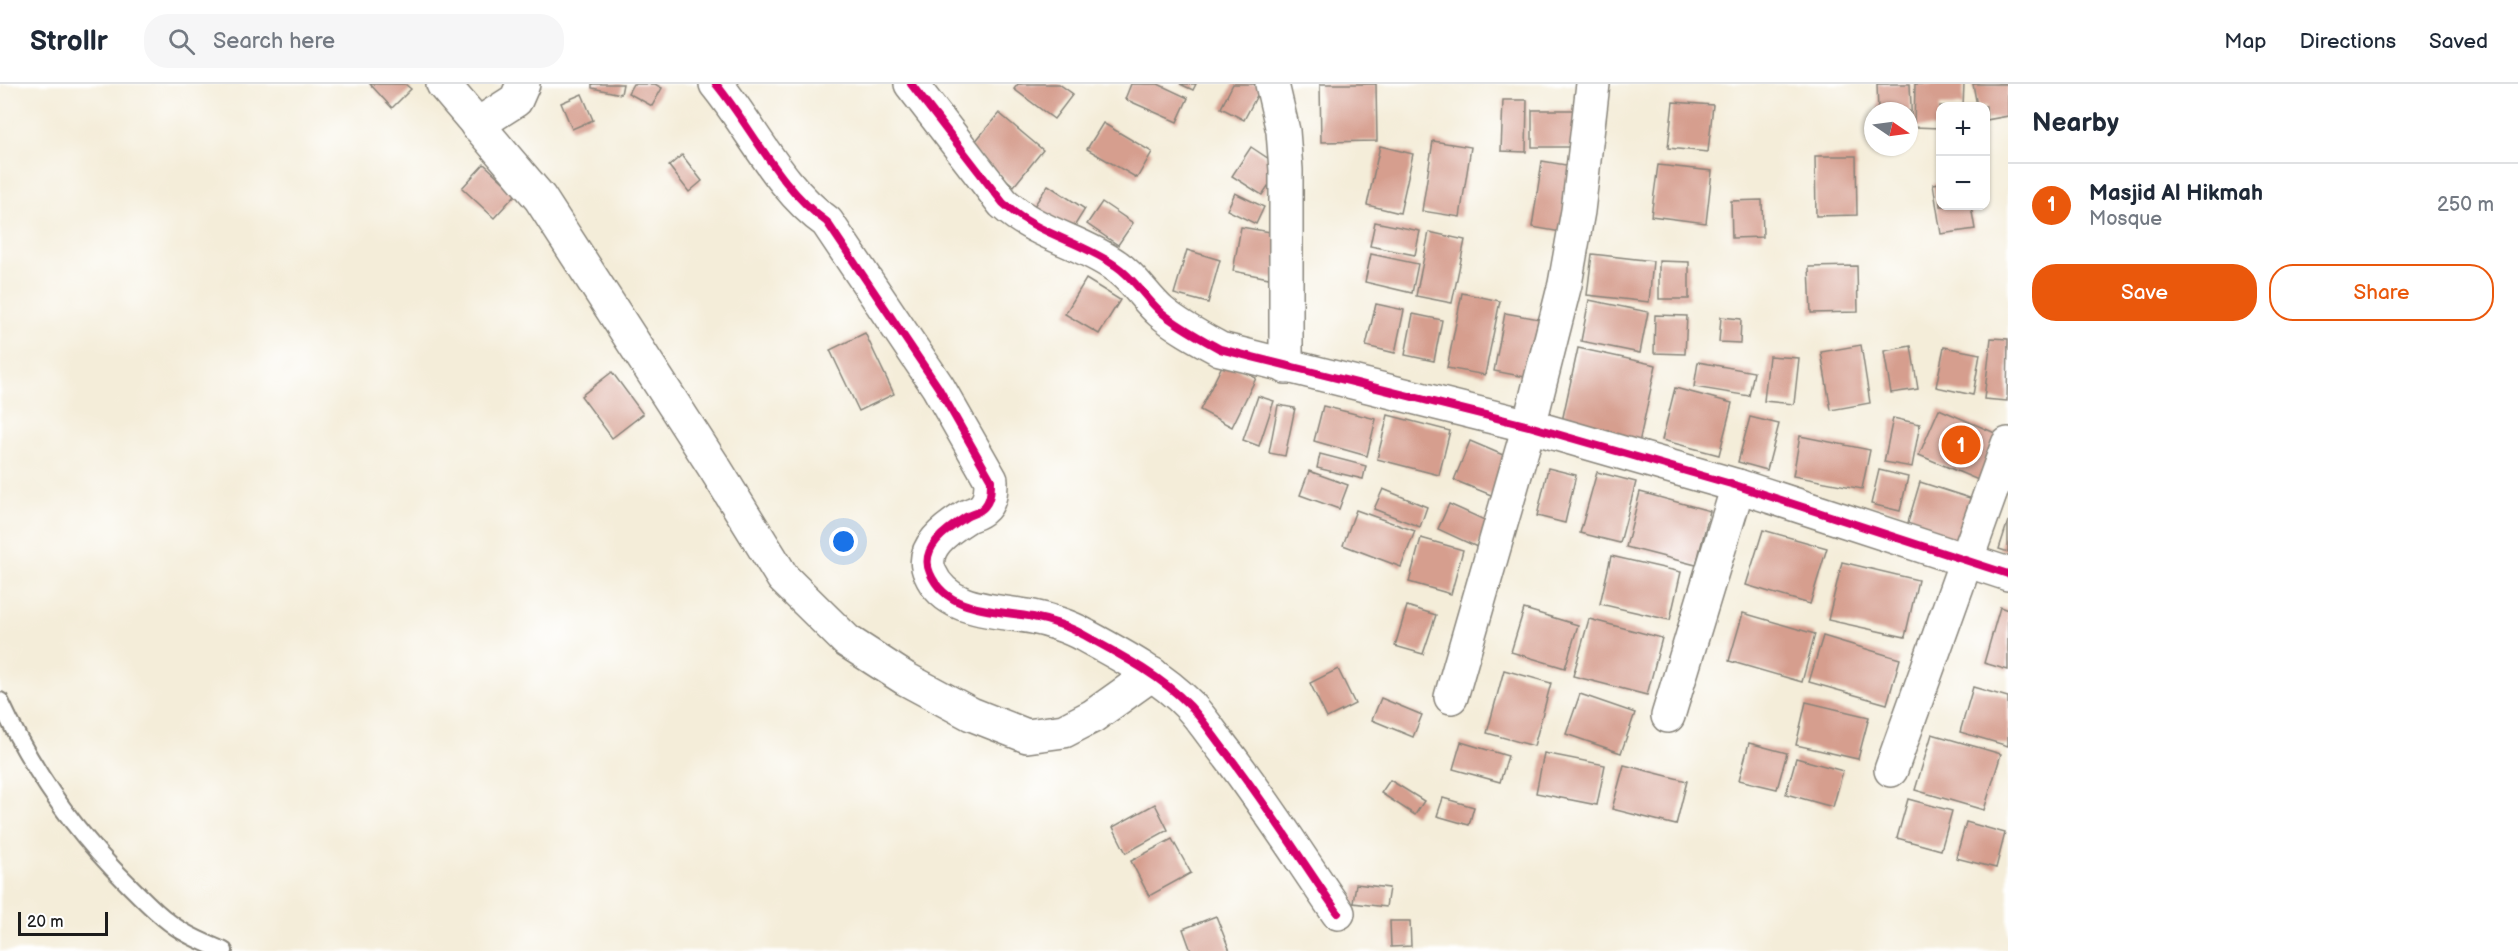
<!DOCTYPE html>
<html lang="en">
<head>
<meta charset="utf-8">
<style>
	body { margin:0; font-family:"Balsamiq Sans",sans-serif; background:#f6f6f7; color:#1f2937 }
	.controls { position:absolute; right:18px; top:18px; display:grid; overflow:hidden; border-radius:12px; box-shadow:0 2px 4px #0004 }
	.controls button { width:54px; height:54px; display:grid; place-items:center; padding:0; border:0; border-bottom:2px solid #e0e1e3; background:#fff; color:#1f2937; font:30px sans-serif }
	.compass { position:absolute; left:1864px; top:18px; width:54px; height:54px; border-radius:50%; background:#fff; box-shadow:0 2px 4px #0004; rotate:103deg }
	.scale { position:absolute; left:18px; bottom:15px; width:90px; box-sizing:border-box; padding-left:6px; border:3px solid #1c1c1c; border-top:0; font-size:16px; line-height:21px; white-space:nowrap; color:#1c1c1c; -webkit-text-stroke:4px #fff; paint-order:stroke }
	.you { position:absolute; left:844px; top:458px; width:21px; height:21px; margin:-15px; border:4px solid #fff; border-radius:50%; background:#1a73e8; box-shadow:0 0 0 9px #1a73e833 }
	.badge { display:grid; place-items:center; width:39px; height:39px; border-radius:50%; background:#ea580c; color:#fff; font-size:20px; font-weight:700 }
	.pin { position:absolute; translate:-50% -50%; border:3px solid #fff; box-shadow:0 2px 6px #0006 }
	.list { margin:0; padding:0; list-style:none }
	h2 { display:flex; justify-content:space-between; align-items:center; height:78px; margin:0; padding:0 24px; font-size:26px }
	h2 small { font-size:20px; font-weight:400; color:#747a83 }
	.list li { display:grid; grid-template-columns:39px 1fr auto; gap:18px; align-items:center; box-sizing:border-box; height:84px; padding:0 24px; border-top:2px solid #e0e1e3 }
	.list b { display:block; font-size:22px; white-space:nowrap }
	.list p { margin:0; font-size:20px; white-space:nowrap; color:#747a83 }
	.list em { font-size:20px; font-style:normal; color:#747a83 }
	.actions { display:flex; gap:12px; padding:18px 24px }
	.actions a { flex:1; padding:14px 0; border:2px solid #ea580c; border-radius:24px; text-align:center; font-size:21px; color:#ea580c }
	.actions .main { background:#ea580c; color:#fff }
	.icon { flex:none; width:33px; height:33px; fill:none; stroke:currentColor; stroke-width:2; stroke-linecap:round; stroke-linejoin:round }
	.map { position:relative; flex:none; width:2008px; height:867px; overflow:hidden }
	header { display:flex; align-items:center; gap:36px; box-sizing:border-box; height:84px; padding:0 30px; background:#fff; border-bottom:2px solid #e0e1e3 }
	header strong { font-size:28px }
	nav { display:flex; gap:33px; margin-inline-start:auto; font-size:21px }
	.search { width:420px; height:54px; background:#f6f6f7; display:flex; align-items:center; gap:15px; box-sizing:border-box; padding:0 21px; border-radius:24px; color:#747a83; font-size:22px }
	main { display:flex }
	aside { flex:1; background:#fff }
	.map>svg:first-child { display:block }
	.building { fill:#d69e8e }
	.lines { fill:none; stroke-linecap:round; stroke-linejoin:round }
	.service-casing { stroke:#88847a; stroke-width:20 }
	.minor-casing { stroke:#88847a; stroke-width:36 }
	.service { stroke:#fff; stroke-width:16 }
	.minor { stroke:#fff; stroke-width:33 }
	.cycleway-casing { stroke:#fff; stroke-width:11 }
	.cycleway { stroke:#d6006c; stroke-width:8 }
</style>
</head>
<body>
<header>
<strong>Strollr</strong>
<div class="search"><svg class="icon" aria-label="search" viewBox="0 0 24 24"><circle cx="10" cy="10" r="6"/><path d="M15 15l6 6"/></svg>Search here</div>
<nav><a>Map</a><a>Directions</a><a>Saved</a></nav>
</header>
<main>
<div class="map">
<svg width="2008" height="867" viewBox="0 0 2008 867">
	<rect width="100%" height="100%" fill="#fff"/>
	<filter id="ink" filterUnits="userSpaceOnUse"><feTurbulence type="fractalNoise" baseFrequency=".0167" numOctaves="2"/><feDisplacementMap in="SourceGraphic" scale="12" xChannelSelector="R" yChannelSelector="G"/><feConvolveMatrix kernelMatrix="1 2 1 2 8 2 1 2 1" color-interpolation-filters="sRGB"/></filter>
	<filter id="wash" filterUnits="userSpaceOnUse"><feTurbulence type="fractalNoise" baseFrequency=".008" numOctaves="4" result="noise"/><feDisplacementMap in="SourceGraphic" scale="24" xChannelSelector="R" yChannelSelector="G"/><feGaussianBlur stdDeviation="1.35" result="paint"/><feColorMatrix in="noise" values="0 0 0 0 0 0 0 0 0 0 0 0 0 0 0 0 0 1.4 0 .05"/><feComposite in="paint" operator="in"/></filter>
	<g filter="url(#wash)">
		<rect width="100%" height="100%" fill="#f4edd9"/>
		<g id="blocks">
			<!-- building -->
			<g class="building">
				<path d="M370 0H405L411 5 392 24Z"/>
				<path d="M592 0H623L621 10 592 4Z"/>
				<path d="M633 0H655L662 4 652 22 628 9Z"/>
				<path d="M1018 0H1059L1073 10 1054 35 1014 5Z"/>
				<path d="M1131 0H1158L1188 14 1177 38 1125 15Z"/>
				<path d="M1180 0H1196L1193 6Z"/>
				<path d="M1233 0H1263L1244 36 1221 24Z"/>
				<path d="M1320 0H1376L1377 57 1321 58Z"/>
				<path d="M1877 0H1910L1912 44H1909V27H1878Z"/>
				<path d="M1915 0H1964L1963 22H1940V44L1914 43Z"/>
				<path d="M1973 0H2008V32L1986 36V22H1977Z"/>
				<path d="M582 10 593 36 572 45 561 19Z"/>
				<path d="M1503 16H1527L1526 68 1501 67Z"/>
				<path d="M1673 18 1713 21 1708 68 1668 64Z"/>
				<rect x="1532" y="26" width="49" height="37"/>
				<path d="M999 29 1043 66 1014 102 969 65Z"/>
				<path d="M1103 39 1152 68 1137 94 1087 65Z"/>
				<path d="M1433 57 1471 63 1460 133 1422 127Z"/>
				<path d="M1380 62 1413 70 1400 129 1367 121Z"/>
				<path d="M1251 63 1281 83 1262 111 1232 92Z"/>
				<path d="M682 71 702 97 689 108 669 82Z"/>
				<path d="M1815 72H1856L1857 131 1816 132Z"/>
				<path d="M1542 77 1572 82 1561 148 1532 143Z"/>
				<path d="M484 80 516 110 494 134 462 104Z"/>
				<path d="M1658 81 1712 87 1706 139 1651 132Z"/>
				<path d="M1940 99V122H1971L1975 145 1941 150 1933 100Z"/>
				<path d="M1048 101 1085 125 1070 149 1032 125Z"/>
				<path d="M1235 109 1264 123 1256 140 1227 126Z"/>
				<path d="M1762 116 1763 153 1732 154 1731 117Z"/>
				<path d="M1102 118 1133 139 1118 161 1087 140Z"/>
				<path d="M1375 138 1420 147 1415 171 1370 162Z"/>
				<path d="M1241 143 1282 150 1274 195 1233 187Z"/>
				<path d="M1429 148 1465 156 1452 219 1416 212Z"/>
				<path d="M1187 166 1220 176 1208 219 1174 210Z"/>
				<path d="M1371 170 1418 180 1412 209 1365 198Z"/>
				<path d="M1592 170 1653 177 1649 218 1587 211Z"/>
				<path d="M1659 177 1689 178V215H1659Z"/>
				<path d="M1857 182 1858 228 1811 229 1809 183Z"/>
				<path d="M1086 195 1120 216 1099 250 1065 230Z"/>
				<path d="M1462 209 1500 217 1485 291 1447 284Z"/>
				<path d="M1589 216 1648 228 1640 269 1581 257Z"/>
				<path d="M1376 220 1404 226 1395 269 1366 262Z"/>
				<path d="M1505 229 1545 236 1535 295 1494 287Z"/>
				<path d="M1413 230 1442 236 1434 277 1405 271Z"/>
				<path d="M1655 231 1687 232 1685 270 1654 269Z"/>
				<path d="M1721 233 1741 235 1740 259 1719 258Z"/>
				<path d="M865 249 894 310 859 327 830 266Z"/>
				<path d="M1991 254 2008 255 2007 317 1984 315Z"/>
				<path d="M1861 261 1870 319 1831 326 1821 268Z"/>
				<path d="M1911 262 1918 305 1891 309 1884 267Z"/>
				<path d="M1944 263 1980 270 1973 311 1936 303Z"/>
				<path d="M1578 264 1656 281 1639 359 1561 342Z"/>
				<path d="M1769 272 1799 274 1794 320 1764 317Z"/>
				<path d="M1224 278 1256 294 1232 343 1200 326Z"/>
				<path d="M1698 278 1754 288 1749 312 1694 303Z"/>
				<path d="M612 288 643 330 612 354 581 312Z"/>
				<path d="M1675 304 1732 319 1719 371 1662 356Z"/>
				<path d="M1258 312 1274 317 1259 362 1243 356Z"/>
				<path d="M1278 321 1295 324 1285 372 1269 369Z"/>
				<path d="M1323 322 1376 335 1367 372 1314 357Z"/>
				<path d="M1939 325 2002 352 1983 398 1919 371Z"/>
				<path d="M1388 331 1450 347 1439 391 1377 375Z"/>
				<path d="M1750 333 1779 340 1767 386 1738 378Z"/>
				<path d="M1893 334 1920 340 1912 383 1884 378Z"/>
				<path d="M1800 352 1870 366 1862 405 1793 392Z"/>
				<path d="M1470 357 1517 377 1501 415 1454 396Z"/>
				<path d="M1320 370 1366 382 1363 395 1317 384Z"/>
				<path d="M1548 384 1576 391 1565 439 1537 432Z"/>
				<path d="M1879 386 1908 393 1900 427 1871 420Z"/>
				<path d="M1309 387 1348 401 1339 425 1300 411Z"/>
				<path d="M1597 388 1636 398 1620 459 1580 449Z"/>
				<path d="M1920 398 1979 417 1966 461 1907 442Z"/>
				<path d="M1383 405 1427 423 1420 443 1374 425Z"/>
				<path d="M1640 408 1710 427 1696 481 1626 463Z"/>
				<path d="M1449 420 1489 438 1477 463 1438 445Z"/>
				<path d="M1356 426 1415 447 1401 483 1343 461Z"/>
				<path d="M2008 437V468L1999 465Z"/>
				<path d="M1763 446 1827 464 1810 520 1746 501Z"/>
				<path d="M1421 454 1463 466 1451 510 1409 498Z"/>
				<path d="M1611 472 1681 488 1670 536 1600 520Z"/>
				<path d="M1842 478 1918 496 1905 553 1828 536Z"/>
				<path d="M1407 522 1436 531 1423 570 1395 562Z"/>
				<path d="M2000 523 2008 526V586L1984 579Z"/>
				<path d="M1524 525 1578 541 1565 584 1511 568Z"/>
				<path d="M1743 529 1815 550 1802 598 1729 577Z"/>
				<path d="M1589 535 1662 554 1647 611 1573 592Z"/>
				<path d="M1823 552 1900 575 1887 620 1809 598Z"/>
				<path d="M1338 585 1355 620 1327 634 1310 599Z"/>
				<path d="M1504 586 1551 599 1534 662 1487 649Z"/>
				<path d="M1973 603 2008 613V662L1960 648Z"/>
				<path d="M1580 610 1635 629 1621 669 1566 650Z"/>
				<path d="M1381 614 1422 631 1413 653 1372 636Z"/>
				<path d="M1806 618 1869 633 1858 675 1796 661Z"/>
				<path d="M1932 650 2001 670 1984 726 1915 706Z"/>
				<path d="M1461 658 1508 672 1500 698 1453 685Z"/>
				<path d="M1749 659 1787 669 1777 705 1739 696Z"/>
				<path d="M1544 669 1605 681 1597 721 1536 709Z"/>
				<path d="M1796 674 1843 687 1833 723 1786 710Z"/>
				<path d="M1624 681 1687 697 1676 741 1612 725Z"/>
				<path d="M1390 696 1424 717 1415 731 1381 709Z"/>
				<path d="M1443 714 1474 723 1469 741 1437 732Z"/>
				<path d="M1908 715 1952 727 1941 766 1897 754Z"/>
				<path d="M1155 720 1168 746 1126 769 1113 743Z"/>
				<path d="M1966 738 2005 749 1996 784 1956 774Z"/>
				<path d="M1172 755 1191 789 1149 812 1131 777Z"/>
				<path d="M1356 800 1389 804 1386 823 1353 819Z"/>
				<path d="M1216 832 1230 867H1191L1183 845Z"/>
				<path d="M1390 837H1410L1411 862 1391 863Z"/>
			</g>
		</g>
	</g>
	<g filter="url(#ink)">
		<use href="#blocks" fill-opacity="0" stroke="#88847a" stroke-width="1.5"/>
		<g class="lines">
			<defs>
				<path id="service" d="M0 617C32 686 73 746 127 799 144 816 162 835 182 847 195 855 210 861 224 867"/>
				<g id="minor">
					<path d="M443 0 540 114 716 386 783 494 847 557 906 595 971 630 1027 652 1064 647 1093 632 1152 590"/>
					<path d="M716 0C752 44 780 105 827 138L938 303 991 396C991 406 991 418 982 425 978 429 971 430 966 433 947 445 919 464 930 489 947 529 996 526 1033 533 1049 536 1070 543 1084 551 1121 571 1161 592 1190 622 1204 637 1216 656 1229 672 1268 723 1302 777 1338 829"/>
					<path d="M911 0 1003 119C1038 151 1079 156 1116 182 1134 194 1145 214 1161 228 1179 243 1200 254 1220 265L1529 342 1738 402 2008 490"/>
					<path d="M1272 0 1283 47 1286 86V283"/>
					<path d="M477 41 516 16 523 0"/>
					<path d="M1451 613 1529 342 1565 200 1578 127 1593 0"/>
					<path d="M1668 632 1738 402"/>
					<path d="M1891 686 2008 360"/>
				</g>
			</defs>
			<!-- service casing -->
			<use href="#service" class="service-casing"/>
			<!-- minor casing -->
			<use href="#minor" class="minor-casing"/>
			<!-- service -->
			<use href="#service" class="service"/>
			<!-- minor -->
			<use href="#minor" class="minor"/>
			<defs>
				<g id="cycleway">
					<path d="M716 0C752 44 780 105 827 138L938 303 991 396C991 406 991 418 982 425 978 429 971 430 966 433 947 445 919 464 930 489 947 529 996 526 1033 533 1049 536 1070 543 1084 551 1121 571 1161 592 1190 622 1204 637 1216 656 1229 672 1268 723 1302 777 1338 829"/>
					<path d="M911 0 1003 119C1038 151 1079 156 1116 182 1134 194 1145 214 1161 228 1179 243 1200 254 1220 265L1529 342 1738 402 2008 490"/>
				</g>
			</defs>
			<!-- cycleway casing -->
			<use href="#cycleway" class="cycleway-casing"/>
			<!-- cycleway -->
			<use href="#cycleway" class="cycleway"/>
		</g>
	</g>
</svg>
<div class="controls">
<button>+</button>
<button>−</button>
</div>
<svg class="compass" viewBox="-18 -18 36 36"><path d="M0-13l5 13h-10z" fill="#e53935"/><path d="M0 13l5-13h-10z" fill="#747a83"/></svg>
<div class="scale">20 m</div>
<div class="you"></div>
<div class="pin badge" style="left:1961px;top:361px">1</div>
</div>
<aside>
<h2>Nearby<small></small></h2>
<ul class="list">
<li><span class="badge">1</span><div><b>Masjid Al Hikmah</b><p>Mosque</p></div><em>250 m</em></li>
</ul>
<div class="actions"><a class="main">Save</a><a>Share</a></div>
</aside>
</main>
</body>
</html>
